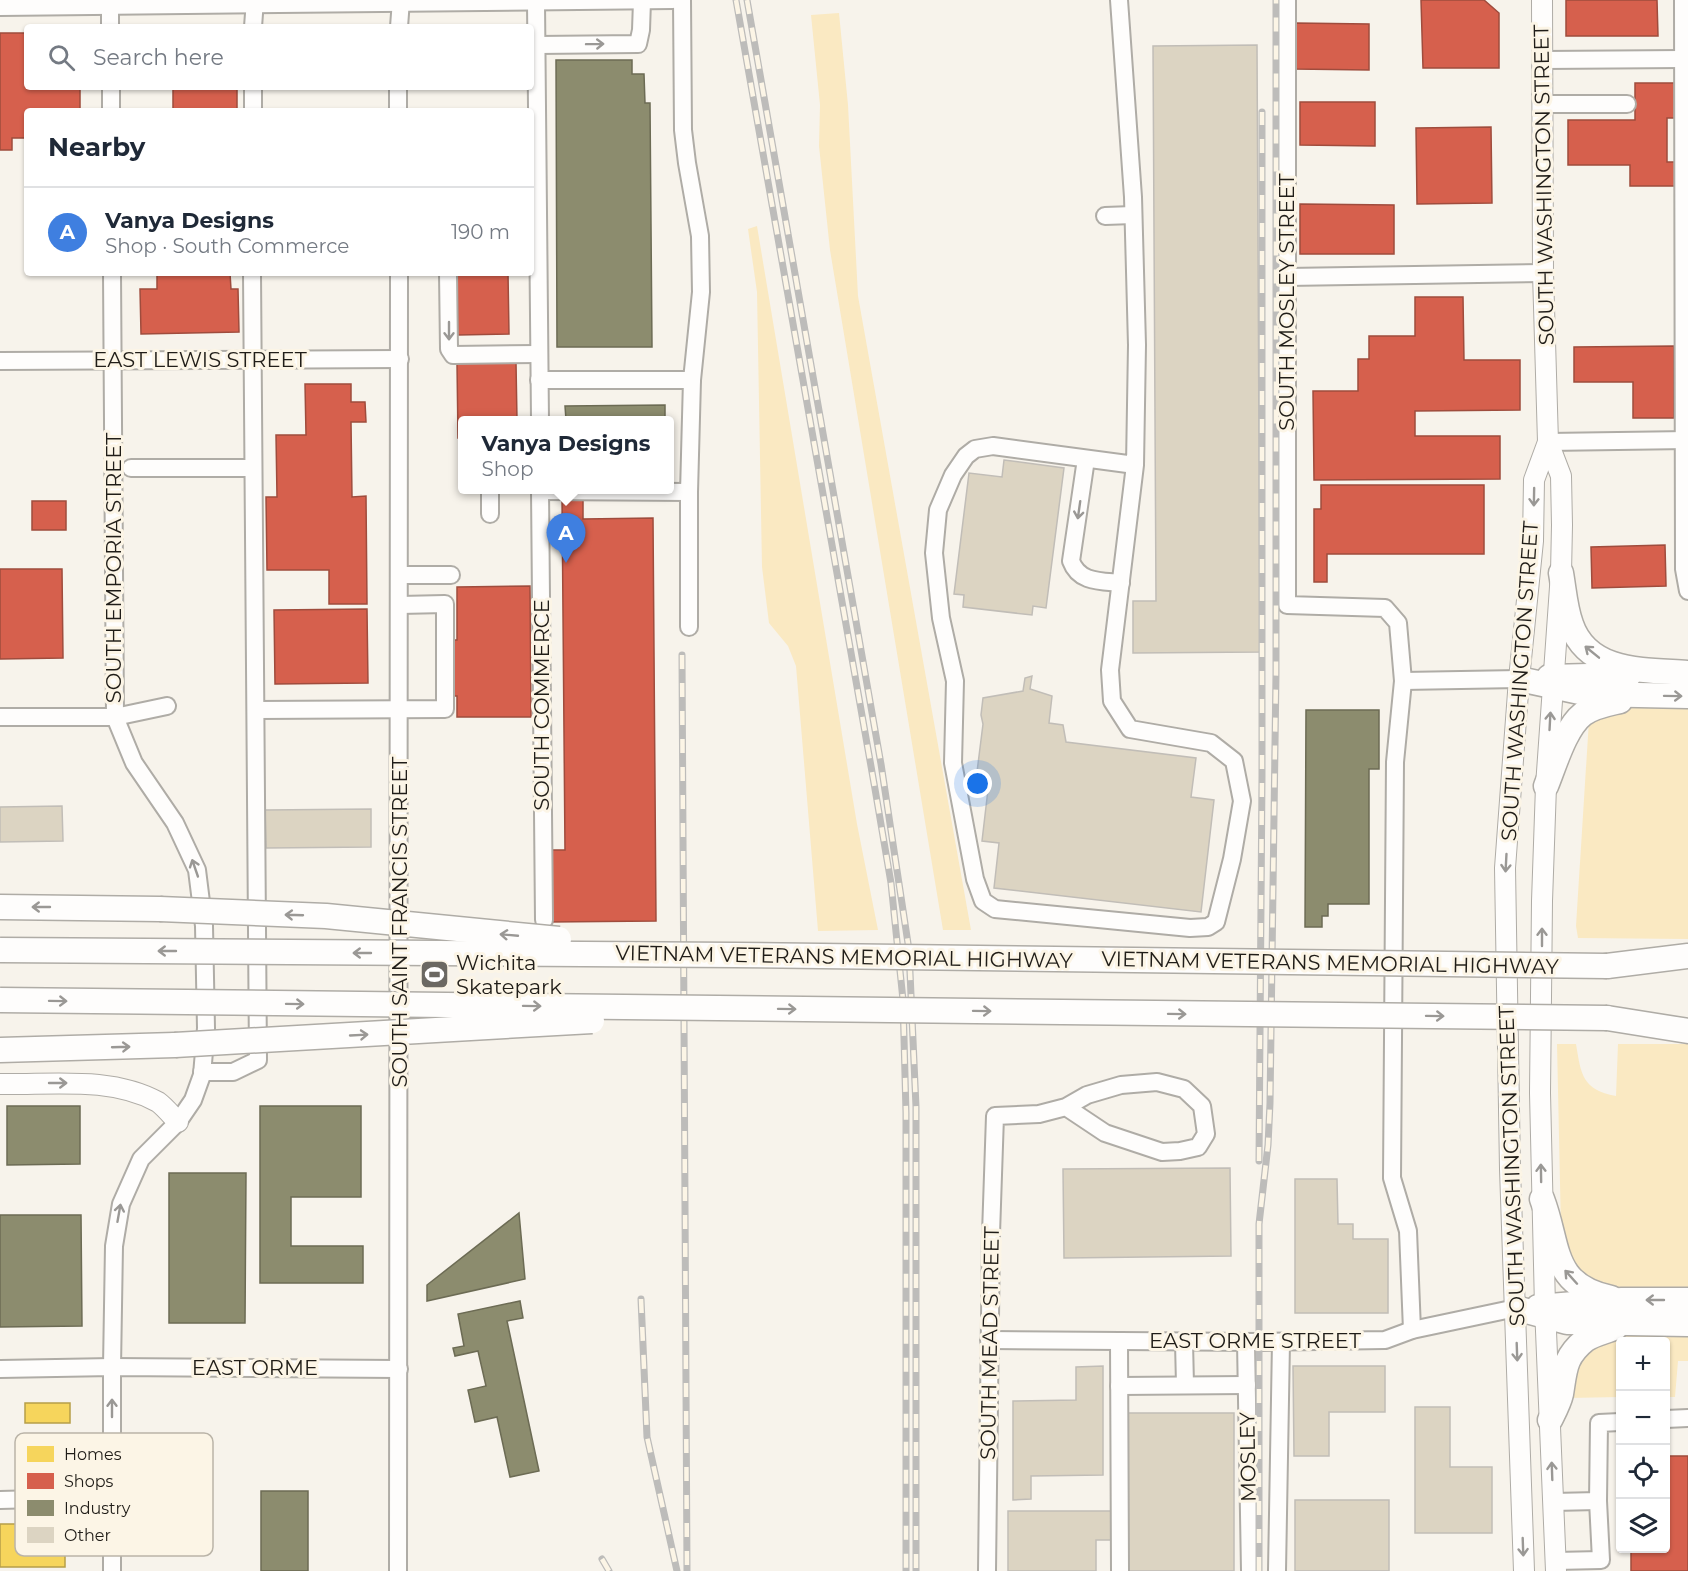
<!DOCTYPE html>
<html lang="en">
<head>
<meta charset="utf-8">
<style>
	body { margin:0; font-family:Montserrat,sans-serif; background:#f2f2f3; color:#1f2937 }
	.controls { position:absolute; right:18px; bottom:18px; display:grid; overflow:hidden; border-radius:6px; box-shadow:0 2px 4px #0004 }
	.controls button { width:54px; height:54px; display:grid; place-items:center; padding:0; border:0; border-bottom:2px solid #e0e1e3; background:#fff; color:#1f2937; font:30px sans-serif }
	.you { position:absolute; left:978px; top:784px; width:21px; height:21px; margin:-15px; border:4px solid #fff; border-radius:50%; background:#1a73e8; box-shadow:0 0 0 9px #1a73e833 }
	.badge { display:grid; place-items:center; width:39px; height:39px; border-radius:50%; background:#6b6862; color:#fff; font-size:20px; font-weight:700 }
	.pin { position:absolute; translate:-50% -50px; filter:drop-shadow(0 2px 3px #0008) }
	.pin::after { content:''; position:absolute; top:32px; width:21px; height:18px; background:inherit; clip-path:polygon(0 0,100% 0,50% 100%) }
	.popup { position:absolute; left:458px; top:416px; width:216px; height:78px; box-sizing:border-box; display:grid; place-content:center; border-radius:6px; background:#fff; filter:drop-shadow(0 2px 4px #0005); font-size:20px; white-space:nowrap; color:#747a83 }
	.popup b { font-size:22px; color:#1f2937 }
	.popup::after { content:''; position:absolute; left:50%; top:100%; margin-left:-12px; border:12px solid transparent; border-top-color:#fff }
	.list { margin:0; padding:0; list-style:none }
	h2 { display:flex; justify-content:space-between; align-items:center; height:78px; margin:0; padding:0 24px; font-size:26px }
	h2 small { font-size:20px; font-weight:400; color:#747a83 }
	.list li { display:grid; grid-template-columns:39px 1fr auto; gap:18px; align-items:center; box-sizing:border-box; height:90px; padding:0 24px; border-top:2px solid #e0e1e3 }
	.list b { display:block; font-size:22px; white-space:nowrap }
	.list p { margin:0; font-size:20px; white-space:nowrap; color:#747a83 }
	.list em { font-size:20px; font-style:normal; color:#747a83 }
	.icon { flex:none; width:33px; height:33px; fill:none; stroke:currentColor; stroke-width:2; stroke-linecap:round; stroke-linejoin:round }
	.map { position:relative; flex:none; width:1688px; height:1571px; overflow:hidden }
	.search { position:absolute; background:#fff; box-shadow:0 2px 4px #0004; left:24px; top:24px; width:510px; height:66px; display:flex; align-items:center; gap:15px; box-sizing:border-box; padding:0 21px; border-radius:6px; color:#747a83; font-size:22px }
	.panel { position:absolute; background:#fff; box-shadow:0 2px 4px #0004; left:24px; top:108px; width:510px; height:168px; border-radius:6px }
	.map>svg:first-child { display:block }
	.green { fill:#fae9c2 }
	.homes { fill:#f6d55c; stroke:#b69e48; stroke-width:1.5 }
	.shops { fill:#d6604d; stroke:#9f4c3d; stroke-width:1.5 }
	.industry { fill:#8c8c6e; stroke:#6c6b54; stroke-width:1.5 }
	.building { fill:#dcd4c2; stroke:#c1bdb7; stroke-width:1.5 }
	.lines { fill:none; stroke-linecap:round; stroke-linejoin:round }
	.minor-casing { stroke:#afaca6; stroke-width:20 }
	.major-casing { stroke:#afaca6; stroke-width:22 }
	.highway-casing { stroke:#afaca6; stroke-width:27 }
	.minor { stroke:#fefdfc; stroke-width:16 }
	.major { stroke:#fefdfc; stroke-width:20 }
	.highway { stroke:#fefdfc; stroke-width:24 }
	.rail-casing { stroke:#bdbcba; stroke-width:7 }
	.rail { stroke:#fcf5e6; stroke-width:4.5; stroke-dasharray:14; stroke-linecap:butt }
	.highway-bridge-casing { stroke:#afaca6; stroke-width:27; stroke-linecap:butt }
	.highway-bridge { stroke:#fefdfc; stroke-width:24 }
	.oneway { stroke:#9a9895 }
	.labels { text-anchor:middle; stroke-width:6; stroke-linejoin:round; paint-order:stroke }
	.street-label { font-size:21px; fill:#201d18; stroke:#fcf5e6 }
	.poi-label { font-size:21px; fill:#201d18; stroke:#fcf5e6; text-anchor:start }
	.key { fill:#fcf5e6; stroke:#bab4a8; stroke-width:1.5 }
	.key-label { font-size:16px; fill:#201d18 }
</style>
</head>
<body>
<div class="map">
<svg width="1688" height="1571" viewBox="0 0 1688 1571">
	<rect width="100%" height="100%" fill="#f7f3eb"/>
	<!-- green -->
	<g class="green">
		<path d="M839 13 848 105 858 296 971 930H943L830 250 819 146 820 105 811 15Z"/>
		<path d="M757 226 857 824 878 930 818 931 796 666 788 646 769 623 762 567 757 292 748 229Z"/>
		<path d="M1615 705H1688V939L1578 938 1576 926 1589 720Z"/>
		<path d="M1557 1044H1576C1581 1074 1582 1090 1616 1096L1618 1044H1688V1289L1608 1288 1593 1284 1568 1259 1561 1229Z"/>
		<path d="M1628 1334 1688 1335V1361H1678L1675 1397H1666V1342H1620V1397L1568 1398 1582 1352 1611 1336Z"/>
	</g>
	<!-- homes -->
	<g class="homes">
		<rect x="25" y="1403" width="45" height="20"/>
		<rect x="29" y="1435" width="41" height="17"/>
		<rect x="0" y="1524" width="65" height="43"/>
	</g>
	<!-- shops -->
	<g class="shops">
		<path d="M1421 0H1484L1499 13V68H1423Z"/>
		<path d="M1566 0H1657L1658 36H1566Z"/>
		<path d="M1295 23 1369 24V70L1295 69Z"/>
		<path d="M0 33H27V87H80V111H27V138H12V150H0Z"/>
		<path d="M1635 83H1675V118H1667V162H1675V186H1630V165H1568V120H1635Z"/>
		<rect x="173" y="87" width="64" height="24"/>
		<path d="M1300 102H1375V146L1300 145Z"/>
		<path d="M1491 127 1492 203 1417 204 1416 128Z"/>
		<path d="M1300 204 1394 205V254H1300Z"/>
		<path d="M169 273H230L231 289H238L239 332 141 334 140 289H157V274Z"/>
		<path d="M457 273H508L509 334 458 335Z"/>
		<path d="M1415 297H1463L1464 360H1520V410L1415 411V436H1500V479L1314 480 1313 391H1358V359H1369V336H1415Z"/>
		<path d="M1674 346V418H1633V382H1574V347Z"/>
		<path d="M457 363H516L517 420H462V438H458Z"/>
		<path d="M305 384H351V402H365L366 422H351L352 497 366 496 367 604H329V570H267L266 497H277L276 435H306Z"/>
		<path d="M1321 485H1484V554H1327V582H1314V509H1321Z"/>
		<path d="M562 496H583V519L653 518 656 921 548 922 547 850H565Z"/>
		<rect x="32" y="501" width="34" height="29"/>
		<path d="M1665 545 1666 586 1592 588 1591 547Z"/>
		<path d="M0 569H62L63 658 0 659Z"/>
		<path d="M530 586 531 717H457V696H451V640H457V587Z"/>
		<path d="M367 609 368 683 275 684 274 610Z"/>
		<path d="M1666 1456H1688V1571H1631V1548H1666Z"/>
	</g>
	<!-- industry -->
	<g class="industry">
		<path d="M556 60H632V74H644L645 103H650L652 347H557Z"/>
		<path d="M665 405V420H566L565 406Z"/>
		<path d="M1306 710H1379V769H1369V904H1328V916H1322V927H1305Z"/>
		<path d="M7 1106H80V1164L7 1165Z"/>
		<path d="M260 1106H361V1197H291V1246H363V1283H260Z"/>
		<path d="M169 1173H246L245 1323H169Z"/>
		<path d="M519 1213 525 1279 427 1301V1285Z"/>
		<path d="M0 1215H81L82 1326 0 1327Z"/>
		<path d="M520 1301 523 1318 507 1321 539 1471 510 1477 497 1417 475 1422 468 1390 486 1386 478 1351 455 1356 453 1348 464 1346 458 1314Z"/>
		<rect x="261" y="1491" width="47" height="80"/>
	</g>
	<!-- building -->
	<g class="building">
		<path d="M1257 45 1260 652 1133 653V601H1156L1153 46Z"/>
		<path d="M1004 460 1064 468 1046 608 1033 606 1032 615 963 607 964 595 954 594 969 473 1002 477Z"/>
		<path d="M1032 676 1030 689 1052 696 1049 723 1063 725 1066 742 1196 758 1191 797 1214 800 1201 912 994 888 999 843 982 841 989 781 976 780 983 724 981 715 983 698 1023 691 1025 678Z"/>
		<path d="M62 806 63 841 0 842V807Z"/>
		<path d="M371 809V847L266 848 265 810Z"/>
		<path d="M1230 1168 1231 1256 1064 1258 1063 1169Z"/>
		<path d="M1295 1179H1337L1338 1224H1353V1239H1388V1313H1295Z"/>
		<path d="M1103 1366V1475L1031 1476V1499L1013 1500V1401L1076 1400V1367Z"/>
		<path d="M1293 1366H1385V1412H1329V1456H1294Z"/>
		<path d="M1415 1407H1450V1467H1492V1533H1415Z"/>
		<rect x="1126" y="1413" width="108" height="158"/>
		<rect x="1295" y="1500" width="94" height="71"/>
		<path d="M1008 1511H1112V1540H1096V1571H1008Z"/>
	</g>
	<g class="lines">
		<defs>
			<g id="minor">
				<path d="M110 0V27"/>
				<path d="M1119 0 1133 197 1137 345 1135 465 1110 670 1112 701 1130 729 1211 743 1234 761 1242 801 1232 859 1216 922 1208 927 1190 928 995 909 983 901 975 879 953 763 955 681 941 618 934 553 938 510 953 475 966 456 975 449 993 446 1135 465"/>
				<path d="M1287 0V605L1385 608 1398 623 1403 681 1395 762 1392 1178 1408 1231 1412 1330"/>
				<path d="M1683 0 1684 569 1688 591"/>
				<path d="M536 3 540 420"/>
				<path d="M0 7 673 0"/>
				<path d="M253 27 255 0"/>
				<path d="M399 27 401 0"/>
				<path d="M537 45 638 44 641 30 642 1"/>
				<path d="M1543 60 1683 59"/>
				<path d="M111 87V111"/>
				<path d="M398 87V111"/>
				<path d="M1543 104H1627"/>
				<path d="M253 111V87"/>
				<path d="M1105 216 1133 215"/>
				<path d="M112 273 115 717 134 763 175 823 197 870 204 926 206 1028 202 1075 193 1100 178 1122 141 1159 121 1204 114 1246 112 1367V1571"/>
				<path d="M448 273 449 349 453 355 539 354"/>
				<path d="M1287 277 1543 273"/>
				<path d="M0 361 400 359"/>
				<path d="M539 380H692L701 292 700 236 687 163 683 130 682 0"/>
				<path d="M1548 442 1688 440"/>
				<path d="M1086 459 1071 561C1079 583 1101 581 1121 583"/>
				<path d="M131 468H253"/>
				<path d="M490 490V514"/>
				<path d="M540 490 544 920"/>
				<path d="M540 491 689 492 692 380"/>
				<path d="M689 492V627"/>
				<path d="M400 575H451"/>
				<path d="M1403 681 1519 679"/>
				<path d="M256 710 445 709V604L400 605"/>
				<path d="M0 717H115L167 706"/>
				<path d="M202 1072H233L258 1060 252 273"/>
				<path d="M989 1340 1259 1342 1385 1340 1412 1330 1516 1308"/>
				<path d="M1119 1341 1120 1571"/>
				<path d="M1184 1342 1185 1385"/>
				<path d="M1246 1342 1250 1571"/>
				<path d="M0 1369 112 1367 399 1369"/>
				<path d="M1119 1386 1247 1385"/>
				<path d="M1666 1419 1688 1418"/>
				<path d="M0 1500 112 1497"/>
				<path d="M1553 1502 1598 1501 1599 1423 1620 1422"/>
				<path d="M1555 1561 1601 1560 1598 1501"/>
				<path d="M398 1571 399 273"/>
				<path d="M987 1571 991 1234 995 1116 1039 1114 1066 1107 1087 1095 1121 1085 1157 1082 1184 1089 1202 1106 1206 1134 1198 1147 1180 1151 1162 1152 1105 1133 1066 1107"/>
				<path d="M1277 1571 1281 1342"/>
			</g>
			<g id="major">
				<path d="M1542 0 1543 273 1548 442 1561 476 1562 525 1561 573 1546 786 1542 901 1540 1093 1545 1307 1556 1571"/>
				<path d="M0 1084C51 1085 111 1076 158 1102 165 1107 172 1116 178 1122"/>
				<path d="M1524 1571 1510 1169 1505 868 1519 679 1533 541 1534 480 1548 442"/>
			</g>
			<g id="highway">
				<path d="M1561 573C1564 590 1565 608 1571 624 1588 674 1646 670 1688 673"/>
				<path d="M1549 677 1629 675"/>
				<path d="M1519 679 1589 694 1688 696"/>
				<path d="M1546 786C1555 764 1565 728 1583 714 1594 706 1607 704 1620 701"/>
				<path d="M0 907 160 909"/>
				<path d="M1607 966 1688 956"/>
				<path d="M1607 1018 1688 1031"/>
				<path d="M0 1050 175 1045"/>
				<path d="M1542 1199C1560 1246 1550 1285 1611 1298"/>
				<path d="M1538 1307 1622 1300H1688"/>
				<path d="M1516 1308 1567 1322 1688 1324"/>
				<path d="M1550 1420C1554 1412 1559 1403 1561 1394 1565 1370 1564 1357 1585 1340 1595 1333 1606 1332 1616 1327"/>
			</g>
		</defs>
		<!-- minor casing -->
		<use href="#minor" class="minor-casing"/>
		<!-- major casing -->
		<use href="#major" class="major-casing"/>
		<!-- highway casing -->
		<use href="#highway" class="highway-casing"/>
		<!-- minor -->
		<use href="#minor" class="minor"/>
		<!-- major -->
		<use href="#major" class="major"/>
		<!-- highway -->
		<use href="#highway" class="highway"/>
		<defs>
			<g id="rail">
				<path d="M736 0 875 789 891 883 903 1000 906 1113V1571"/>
				<path d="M747 0 881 764 909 950 916 1107V1571"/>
				<path d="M682 655 687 1571"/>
				<path d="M1259 1161 1262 776V112"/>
				<path d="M641 1299 647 1437 677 1571"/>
				<path d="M602 1559 609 1571"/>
				<path d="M1259 1571V1224L1268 1145 1270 1103 1276 673V0"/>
			</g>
		</defs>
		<!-- rail casing -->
		<use href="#rail" class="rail-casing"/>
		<!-- rail -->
		<use href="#rail" class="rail"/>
		<defs>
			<g id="highway-bridge">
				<path d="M160 909 326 916 559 939"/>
				<path d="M0 950 735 955 1607 966"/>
				<path d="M0 1000 1607 1018"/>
				<path d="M175 1045 592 1021"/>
			</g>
		</defs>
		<!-- highway-bridge casing -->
		<use href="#highway-bridge" class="highway-bridge-casing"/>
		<!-- highway-bridge -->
		<use href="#highway-bridge" class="highway-bridge"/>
	</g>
	<!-- one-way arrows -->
	<defs><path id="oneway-shaft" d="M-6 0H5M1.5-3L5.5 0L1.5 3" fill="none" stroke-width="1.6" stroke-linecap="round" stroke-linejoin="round" transform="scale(1.5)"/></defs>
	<g class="oneway">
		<use href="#oneway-shaft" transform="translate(595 44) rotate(-1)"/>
		<use href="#oneway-shaft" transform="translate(449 331) rotate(90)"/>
		<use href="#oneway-shaft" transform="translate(1534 497) rotate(91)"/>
		<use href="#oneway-shaft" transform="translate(1079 510) rotate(98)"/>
		<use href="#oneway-shaft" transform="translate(1592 652) rotate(-141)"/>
		<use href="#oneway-shaft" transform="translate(1673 696) rotate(1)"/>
		<use href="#oneway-shaft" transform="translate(1550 721) rotate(-87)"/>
		<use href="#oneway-shaft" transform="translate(1506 863) rotate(93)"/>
		<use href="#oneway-shaft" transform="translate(195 868) rotate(-109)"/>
		<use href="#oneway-shaft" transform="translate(41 907) rotate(-180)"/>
		<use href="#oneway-shaft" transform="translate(294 915) rotate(-178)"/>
		<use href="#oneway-shaft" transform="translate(509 935) rotate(-175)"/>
		<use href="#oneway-shaft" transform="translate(1542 937) rotate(-90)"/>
		<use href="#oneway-shaft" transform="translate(167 951) rotate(-180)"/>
		<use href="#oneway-shaft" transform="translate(362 953) rotate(-180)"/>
		<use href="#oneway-shaft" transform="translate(58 1001) rotate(1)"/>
		<use href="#oneway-shaft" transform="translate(295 1004) rotate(1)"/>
		<use href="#oneway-shaft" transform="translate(532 1006) rotate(1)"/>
		<use href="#oneway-shaft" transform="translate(787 1009) rotate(1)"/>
		<use href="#oneway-shaft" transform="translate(982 1011) rotate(1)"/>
		<use href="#oneway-shaft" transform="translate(1177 1014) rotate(1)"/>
		<use href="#oneway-shaft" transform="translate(1435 1016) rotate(1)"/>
		<use href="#oneway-shaft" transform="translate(359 1035) rotate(-3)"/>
		<use href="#oneway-shaft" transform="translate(121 1047) rotate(-2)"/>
		<use href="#oneway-shaft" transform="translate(58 1083)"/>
		<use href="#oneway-shaft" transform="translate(1541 1173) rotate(-91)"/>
		<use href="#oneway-shaft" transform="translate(119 1213) rotate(-80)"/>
		<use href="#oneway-shaft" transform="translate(1571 1277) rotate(-132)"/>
		<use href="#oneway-shaft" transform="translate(1655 1300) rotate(-180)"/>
		<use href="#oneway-shaft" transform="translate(1517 1352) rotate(88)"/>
		<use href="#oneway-shaft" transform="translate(112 1408) rotate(-90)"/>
		<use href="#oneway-shaft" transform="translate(1552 1471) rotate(-92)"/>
		<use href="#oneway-shaft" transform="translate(1523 1547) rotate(88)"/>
	</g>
	<!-- icons -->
	<defs>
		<symbol id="stadium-square" viewBox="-11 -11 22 22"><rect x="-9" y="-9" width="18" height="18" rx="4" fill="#6b6862" stroke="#fcf5e6"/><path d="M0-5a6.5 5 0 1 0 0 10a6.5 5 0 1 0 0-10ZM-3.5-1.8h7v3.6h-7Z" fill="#fff"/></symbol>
	</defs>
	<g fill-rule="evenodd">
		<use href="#stadium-square" x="418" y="958" width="33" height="33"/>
	</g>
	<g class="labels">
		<!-- street labels -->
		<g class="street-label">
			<text transform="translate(1544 185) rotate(-91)" y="7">SOUTH WASHINGTON STREET</text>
			<text transform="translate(1287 302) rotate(-90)" y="7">SOUTH MOSLEY STREET</text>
			<text x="200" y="367">EAST LEWIS STREET</text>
			<text transform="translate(114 568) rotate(-90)" y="7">SOUTH EMPORIA STREET</text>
			<text transform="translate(1520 681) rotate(-86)" y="7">SOUTH WASHINGTON STREET</text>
			<text transform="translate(542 705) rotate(-90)" y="7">SOUTH COMMERCE</text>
			<text transform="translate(400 922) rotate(-90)" y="7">SOUTH SAINT FRANCIS STREET</text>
			<text transform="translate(844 957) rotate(1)" y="7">VIETNAM VETERANS MEMORIAL HIGHWAY</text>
			<text transform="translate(1330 963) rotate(1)" y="7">VIETNAM VETERANS MEMORIAL HIGHWAY</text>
			<text transform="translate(1512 1166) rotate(-92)" y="7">SOUTH WASHINGTON STREET</text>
			<text x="1255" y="1348">EAST ORME STREET</text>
			<text transform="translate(990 1343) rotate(-89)" y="7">SOUTH MEAD STREET</text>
			<text x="255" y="1375">EAST ORME</text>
			<text transform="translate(1248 1457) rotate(-91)" y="7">MOSLEY</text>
		</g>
		<!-- poi labels -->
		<g class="poi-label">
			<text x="456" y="970">Wichita<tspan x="456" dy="24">Skatepark</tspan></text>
		</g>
	</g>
	<!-- legend -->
	<rect x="15" y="1433" width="198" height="123" rx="9" class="key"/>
	<rect x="27" y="1446" width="27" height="16" fill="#f6d55c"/>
	<rect x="27" y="1473" width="27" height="16" fill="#d6604d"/>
	<rect x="27" y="1500" width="27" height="16" fill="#8c8c6e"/>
	<rect x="27" y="1527" width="27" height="16" fill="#dcd4c2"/>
	<g class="key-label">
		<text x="64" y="1460">Homes</text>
		<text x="64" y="1487">Shops</text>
		<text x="64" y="1514">Industry</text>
		<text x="64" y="1541">Other</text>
	</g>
</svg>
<div class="controls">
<button>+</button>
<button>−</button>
<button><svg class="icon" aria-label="locate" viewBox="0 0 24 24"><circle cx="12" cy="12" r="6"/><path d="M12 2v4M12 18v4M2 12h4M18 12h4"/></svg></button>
<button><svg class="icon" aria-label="layers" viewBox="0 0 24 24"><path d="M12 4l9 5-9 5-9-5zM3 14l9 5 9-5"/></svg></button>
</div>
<div class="you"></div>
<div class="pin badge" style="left:566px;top:563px;background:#3f7fe0">A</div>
<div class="popup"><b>Vanya Designs</b>Shop</div>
<div class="search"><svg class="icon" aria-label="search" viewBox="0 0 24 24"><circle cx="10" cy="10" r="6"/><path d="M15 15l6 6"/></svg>Search here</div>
<section class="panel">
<h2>Nearby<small></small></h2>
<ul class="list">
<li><span class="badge" style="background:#3f7fe0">A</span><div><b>Vanya Designs</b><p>Shop · South Commerce</p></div><em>190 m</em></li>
</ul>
</section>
</div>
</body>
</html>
